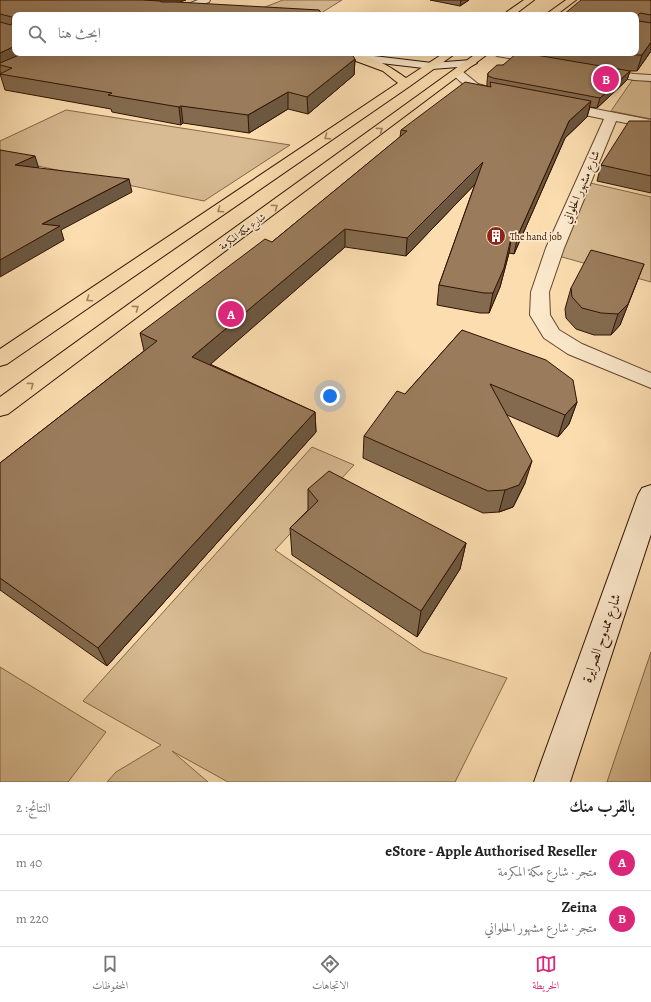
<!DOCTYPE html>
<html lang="ar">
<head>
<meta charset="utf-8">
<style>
	body { margin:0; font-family:Alegreya,Amiri,serif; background:#f6f6f6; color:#222; direction:rtl }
	.you { position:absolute; left:330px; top:396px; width:14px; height:14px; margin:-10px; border:3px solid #fff; border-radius:50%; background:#1a73e8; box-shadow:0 0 0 6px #1a73e833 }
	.badge { display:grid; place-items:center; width:26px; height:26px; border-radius:50%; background:#db2777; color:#fff; font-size:13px; font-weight:700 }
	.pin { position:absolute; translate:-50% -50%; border:2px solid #fff; box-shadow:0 1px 4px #0006 }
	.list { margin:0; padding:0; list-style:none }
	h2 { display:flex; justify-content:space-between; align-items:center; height:52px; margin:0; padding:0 16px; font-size:17px }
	h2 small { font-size:13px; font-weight:400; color:#767676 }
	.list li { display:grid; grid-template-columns:26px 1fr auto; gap:12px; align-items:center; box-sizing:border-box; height:56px; padding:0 16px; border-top:1px solid #e0e0e0 }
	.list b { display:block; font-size:15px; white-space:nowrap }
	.list p { margin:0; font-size:13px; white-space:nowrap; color:#767676 }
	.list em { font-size:13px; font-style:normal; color:#767676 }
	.icon { flex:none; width:22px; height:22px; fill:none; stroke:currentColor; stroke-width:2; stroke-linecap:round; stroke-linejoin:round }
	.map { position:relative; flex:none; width:651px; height:782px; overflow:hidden; direction:ltr }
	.search { position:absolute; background:#fff; box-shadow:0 4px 16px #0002; left:12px; right:12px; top:12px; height:44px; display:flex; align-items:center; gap:10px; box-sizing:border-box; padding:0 14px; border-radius:8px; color:#767676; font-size:15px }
	.sheet { height:164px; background:#fff }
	nav { display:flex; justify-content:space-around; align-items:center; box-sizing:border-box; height:56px; border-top:1px solid #e0e0e0; background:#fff; font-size:11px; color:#767676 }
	nav a { display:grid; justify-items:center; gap:2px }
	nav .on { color:#db2777 }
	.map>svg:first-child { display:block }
	.green { fill:#d8bb92; stroke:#846749 }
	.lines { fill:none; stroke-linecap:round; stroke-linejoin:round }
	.street-casing { stroke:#63462c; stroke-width:2 }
	.secondary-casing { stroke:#301300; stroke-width:2 }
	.primary-casing { stroke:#301300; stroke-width:2 }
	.street { fill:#fce9cc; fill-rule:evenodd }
	.secondary { fill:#fce9cc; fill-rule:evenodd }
	.primary { fill:#fbddb0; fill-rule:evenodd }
	.wall { fill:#846b4f; stroke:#301300 }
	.shaded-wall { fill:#6c5740; stroke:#301300 }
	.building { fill:#9a7c5c; stroke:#301300 }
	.oneway { stroke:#a08261 }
	.labels { text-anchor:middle; stroke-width:3.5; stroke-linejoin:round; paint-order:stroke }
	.far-street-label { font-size:10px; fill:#301300; stroke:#fce9cc }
	.far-poi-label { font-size:10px; fill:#301300; stroke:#fce9cc; text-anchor:start }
	.street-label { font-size:12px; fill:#301300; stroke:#fce9cc }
	.near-street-label { font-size:14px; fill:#301300; stroke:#fce9cc }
</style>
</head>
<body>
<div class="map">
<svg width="651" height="782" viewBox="0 0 651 782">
	<rect width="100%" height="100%" fill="#fbddb0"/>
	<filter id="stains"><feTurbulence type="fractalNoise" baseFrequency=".005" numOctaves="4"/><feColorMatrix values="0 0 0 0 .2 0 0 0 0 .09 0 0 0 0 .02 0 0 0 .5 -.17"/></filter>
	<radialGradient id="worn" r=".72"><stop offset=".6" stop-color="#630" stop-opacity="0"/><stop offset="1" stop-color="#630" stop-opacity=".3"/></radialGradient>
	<!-- green -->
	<g class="green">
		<path d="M283 0H342L318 15 247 14Z"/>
		<path d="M633 79 651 82V119L611 111Z"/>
		<path d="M66 110 290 145 204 201 0 158V141Z"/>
		<path d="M586 182 651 197V282L555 255Z"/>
		<path d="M312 447 354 465 275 550 423 652 507 678 455 782H228L172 751 208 782H107L116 772 161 745 83 701Z"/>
		<path d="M651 652V782H607Z"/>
		<path d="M0 667 106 732 68 782H0Z"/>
	</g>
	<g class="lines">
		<defs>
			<g id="street">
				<path d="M198 0H210L209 2 176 15H163L165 13Z"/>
				<path d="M492 53C503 53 542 53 549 61L543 64 497 56Z"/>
				<path d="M599 68 634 74 651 75V81L634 80 595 73 593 71 595 69Z"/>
				<path d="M458 70 462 71 478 84 499 90 501 93 499 96C484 99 461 85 452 73L454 71Z"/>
				<path d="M560 102 651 120V128L616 121 564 248 549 292 550 315 559 330 582 344 651 373V388L568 354 544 338 530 315 531 292 546 248 604 119 556 109 554 106 556 103Z"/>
			</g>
			<g id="secondary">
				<path d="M316 53H349L432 63 471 60 477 63 471 66 432 69 321 56Z"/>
				<path d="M651 485V534L570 782H534L638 495 642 488Z"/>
			</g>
			<g id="primary">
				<path d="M524 0H534L514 15H508L506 13 508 11Z"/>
				<path d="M566 0H576L556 15H545Z"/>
				<path d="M444 53H456L410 86 7 364 0 366V349L398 83 383 71 356 61 355 59 356 57C370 53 395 70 406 78Z"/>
				<path d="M477 53H489L8 414 0 416V397Z"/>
			</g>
		</defs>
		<!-- street casing -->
		<use href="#street" class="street-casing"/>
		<!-- secondary casing -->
		<use href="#secondary" class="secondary-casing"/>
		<!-- primary casing -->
		<use href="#primary" class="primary-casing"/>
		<!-- street -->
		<use href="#street" class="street"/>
		<!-- secondary -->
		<use href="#secondary" class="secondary"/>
		<!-- primary -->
		<use href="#primary" class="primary"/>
	</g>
	<!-- wall -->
	<g class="wall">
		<path d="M0 0 15 15V53L355 59 354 75 308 114 288 109 249 133 183 123 181 125 112 112 111 109 5 90 0 74 1 73 0 71Z"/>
		<path d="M430 0H469L460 6Z"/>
		<path d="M651 0V51L637 71H630L627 80 597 108 590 107 587 117 565 138 514 254 509 253 500 287 489 313H480L437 305 439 285 475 184 406 256 345 247 210 364 315 412 316 432 107 666 0 590V463L144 351 140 333 272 242 400 137 401 130 489 87 487 86V82L488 73 503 65 534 55V53H636V15Z"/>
		<path d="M651 121V193L597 181 601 165Z"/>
		<path d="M636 284 620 325 611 335H594L576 329 566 318 565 309 571 288Z"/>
		<path d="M462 330 577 402 569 424 558 437 507 415 525 483 513 507 499 512 483 513 363 458 364 436 405 394Z"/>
		<path d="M308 489 466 543 460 569 417 637 292 555 290 528 308 510Z"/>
	</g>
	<!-- shaded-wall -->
	<g class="shaded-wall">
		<path d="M142 0H186L145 14Z"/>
		<path d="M461 0H469L460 6Z"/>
		<path d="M651 42V51L637 71 642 55Z"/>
		<path d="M15 46V53H42L0 65V53Z"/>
		<path d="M355 59 354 75 308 114 307 97Z"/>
		<path d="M630 71 627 80 597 108 600 98Z"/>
		<path d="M288 92V109L249 133 248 115Z"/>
		<path d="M591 101 587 117 565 138 514 254 518 235 569 121Z"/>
		<path d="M181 106 183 123 181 125 179 107Z"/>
		<path d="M35 156 39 169 15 165Z"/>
		<path d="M483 162 480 179 406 256 407 238Z"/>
		<path d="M129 179 132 192 61 230 64 240 0 277V260L42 224Z"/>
		<path d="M345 229V247L196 377 192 357Z"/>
		<path d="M512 234 509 253 500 287 489 313 493 293Z"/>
		<path d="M644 264 620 325 611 335 618 314Z"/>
		<path d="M577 402 569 424 558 437 565 415Z"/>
		<path d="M315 412 316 432 107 666 98 648Z"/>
		<path d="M532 461 525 483 513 507 499 512 505 490Z"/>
		<path d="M466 543 460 569 417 637 421 611Z"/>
	</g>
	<!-- building -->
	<g class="building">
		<path d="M0 0H143L160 1 161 2H176L319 10 323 15H15V46L0 53V22L11 25 12 23V17L0 14Z"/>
		<path d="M581 0H651V15L640 13 638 15 639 21 651 23V42L642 55H621L612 53H636V15H563Z"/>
		<path d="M24 53H351L355 59 307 97 288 92 248 115 181 106 179 107 108 95 112 93 0 74 12 68 0 65V63Z"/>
		<path d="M517 53H524L630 71 600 98 493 78 488 76V73L497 65H503Z"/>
		<path d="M465 82 491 87 490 82 591 101 569 121 518 235 512 234 504 268 493 293H484L439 285 483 162 407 238 345 229 192 357 315 412 98 648 0 578V463L157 341 140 333 265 239 272 242 407 131 401 130Z"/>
		<path d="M629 121H651V176L601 165Z"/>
		<path d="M0 150 35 156 15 165 129 179 42 224 60 226 0 260Z"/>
		<path d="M591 250 644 264 628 304 618 314 601 313 582 308 572 297 571 288Z"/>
		<path d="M462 330 546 360 573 380 577 402 565 415 490 384 532 461 519 485 505 490 488 491 364 436 397 391 405 394Z"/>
		<path d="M329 471 466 543 421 611 290 528 318 501 308 489Z"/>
	</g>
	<!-- one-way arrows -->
	<defs><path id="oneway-chevron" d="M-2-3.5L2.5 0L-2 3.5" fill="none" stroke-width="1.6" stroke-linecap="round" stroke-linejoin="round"/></defs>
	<g class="oneway">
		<use href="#oneway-chevron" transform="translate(380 130) rotate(-36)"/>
		<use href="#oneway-chevron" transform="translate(327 137) rotate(146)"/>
		<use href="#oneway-chevron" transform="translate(275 207) rotate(-36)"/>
		<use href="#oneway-chevron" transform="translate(220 210) rotate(146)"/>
		<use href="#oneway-chevron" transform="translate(89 299) rotate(146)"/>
		<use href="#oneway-chevron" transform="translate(136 308) rotate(-36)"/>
		<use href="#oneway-chevron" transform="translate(31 385) rotate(-36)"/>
	</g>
	<!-- icons -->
	<defs>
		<symbol id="building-disc" viewBox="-11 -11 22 22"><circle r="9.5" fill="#8f2418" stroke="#fce9cc"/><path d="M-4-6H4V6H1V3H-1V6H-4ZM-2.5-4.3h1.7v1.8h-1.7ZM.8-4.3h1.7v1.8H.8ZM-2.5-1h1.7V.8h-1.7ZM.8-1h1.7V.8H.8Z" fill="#fff"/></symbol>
	</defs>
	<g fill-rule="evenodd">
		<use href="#building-disc" x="485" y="225" width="22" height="22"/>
	</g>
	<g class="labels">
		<!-- far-street labels -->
		<g class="far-street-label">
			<text transform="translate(242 231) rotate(-36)" y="4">شارع مكة المكرمة</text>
		</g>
		<!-- far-poi labels -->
		<g class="far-poi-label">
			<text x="510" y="240">The hand job</text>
		</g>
		<!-- street labels -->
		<g class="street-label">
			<text transform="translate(581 187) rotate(-67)" y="4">شارع مشهور الحلواني</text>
		</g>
		<!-- near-street labels -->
		<g class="near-street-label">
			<text transform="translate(601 638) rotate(-71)" y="5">شارع ممدوح الصرايرة</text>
		</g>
	</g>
	<rect width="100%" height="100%" filter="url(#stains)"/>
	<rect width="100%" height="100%" fill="url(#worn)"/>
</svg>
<div class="you"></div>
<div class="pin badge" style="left:231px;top:314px">A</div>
<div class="pin badge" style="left:606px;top:79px">B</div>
<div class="search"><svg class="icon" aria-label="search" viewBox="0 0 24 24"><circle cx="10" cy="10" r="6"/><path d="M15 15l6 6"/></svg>ابحث هنا</div>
</div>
<section class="sheet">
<h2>بالقرب منك<small>النتائج: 2</small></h2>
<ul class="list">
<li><span class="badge">A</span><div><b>eStore - Apple Authorised Reseller</b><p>متجر · شارع مكة المكرمة</p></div><em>40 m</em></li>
<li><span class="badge">B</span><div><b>Zeina</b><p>متجر · شارع مشهور الحلواني</p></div><em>220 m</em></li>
</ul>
</section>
<nav>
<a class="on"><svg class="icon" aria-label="map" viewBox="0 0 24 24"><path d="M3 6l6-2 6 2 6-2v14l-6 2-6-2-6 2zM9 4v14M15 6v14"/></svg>الخريطة</a>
<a><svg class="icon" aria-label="directions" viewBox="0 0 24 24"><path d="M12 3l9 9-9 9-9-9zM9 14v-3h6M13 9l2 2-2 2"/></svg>الاتجاهات</a>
<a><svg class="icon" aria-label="saved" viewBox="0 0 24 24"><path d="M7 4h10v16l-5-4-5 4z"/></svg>المحفوظات</a>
</nav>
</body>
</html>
